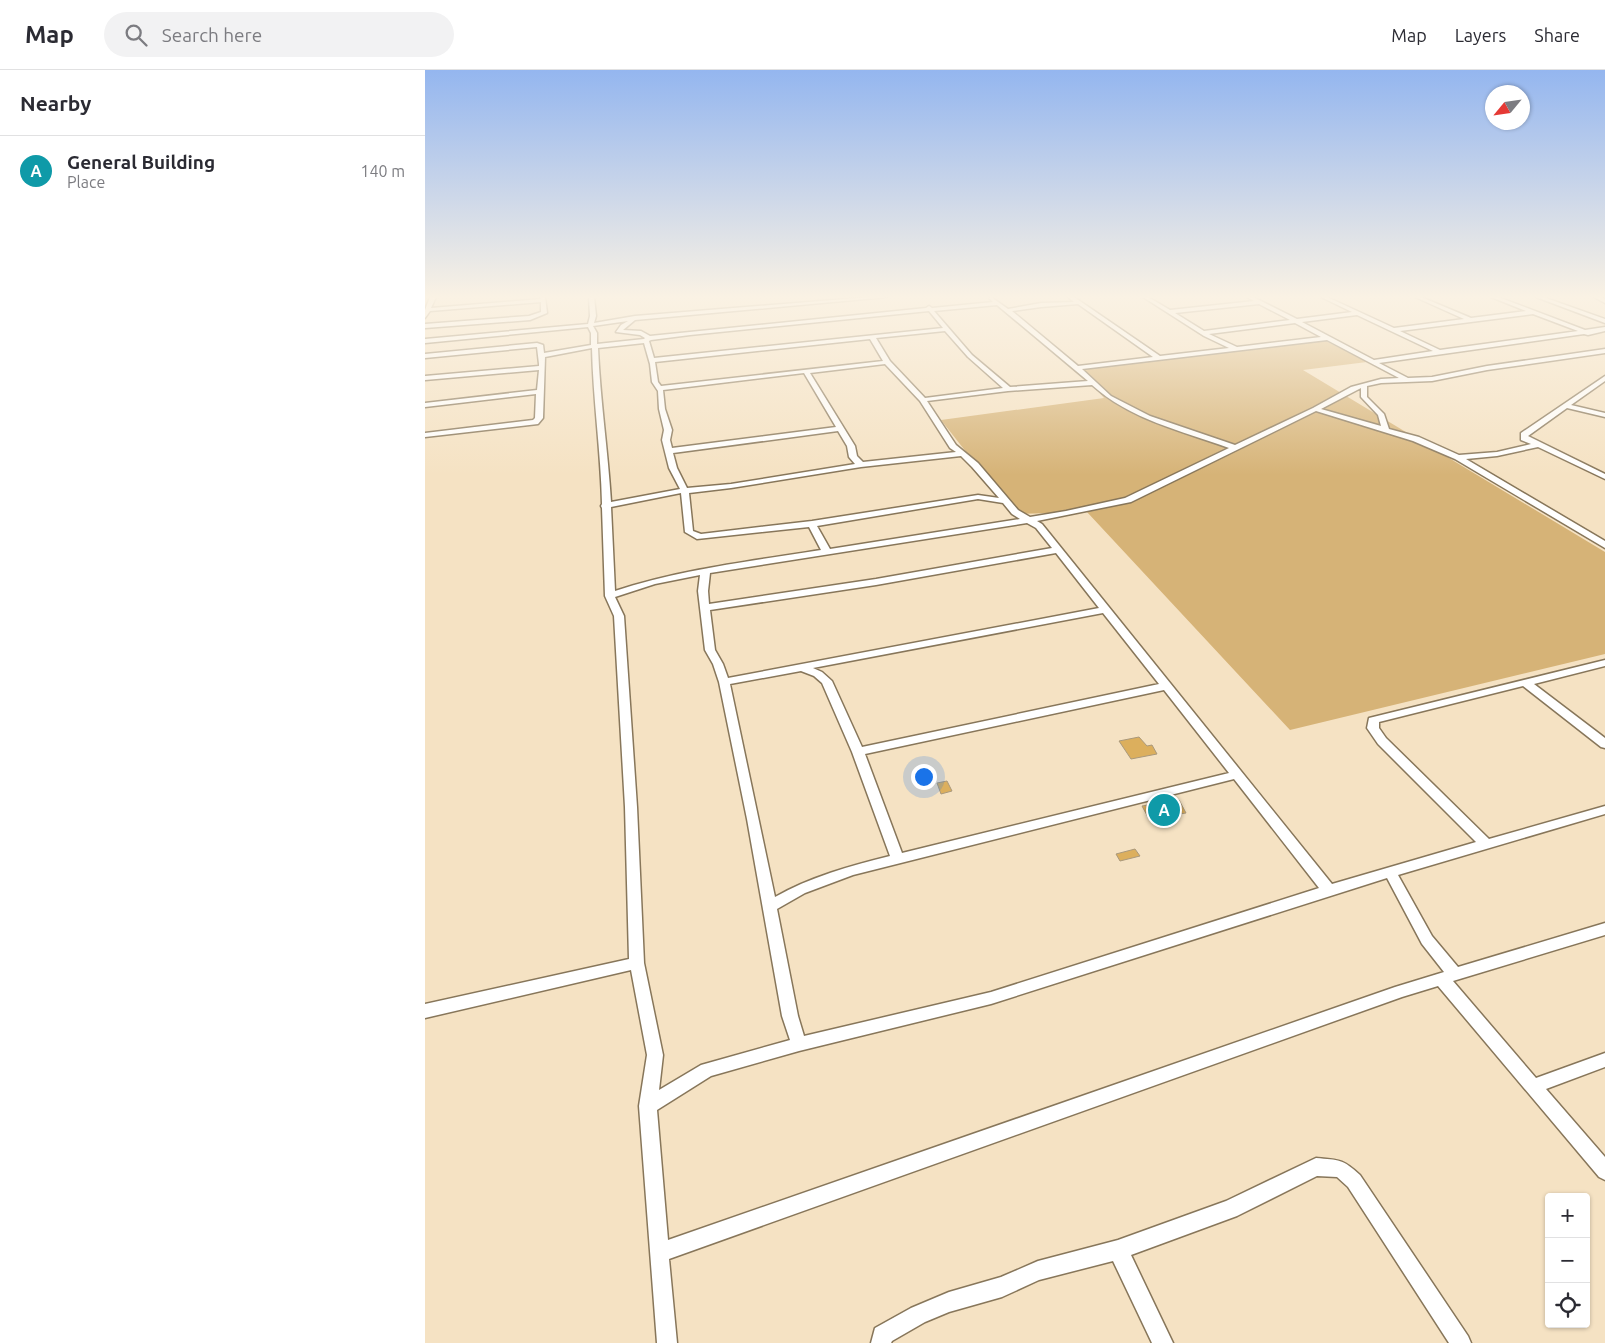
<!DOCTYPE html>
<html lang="en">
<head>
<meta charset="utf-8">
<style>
	body { margin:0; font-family:Ubuntu,sans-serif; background:#f2f2f3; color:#2b2b33 }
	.controls { position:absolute; right:15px; bottom:15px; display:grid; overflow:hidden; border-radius:5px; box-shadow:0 1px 4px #0004 }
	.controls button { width:45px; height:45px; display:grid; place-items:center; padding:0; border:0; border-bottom:1px solid #e1e1e2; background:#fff; color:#2b2b33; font:25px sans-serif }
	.compass { position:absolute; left:1060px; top:15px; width:45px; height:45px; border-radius:50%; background:#fff; box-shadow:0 1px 4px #0004; rotate:241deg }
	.you { position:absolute; left:498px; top:706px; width:18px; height:18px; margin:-12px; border:4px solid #fff; border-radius:50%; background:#1a73e8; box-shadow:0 0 0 8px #1a73e833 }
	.badge { display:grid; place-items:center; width:32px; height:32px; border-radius:50%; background:#d93025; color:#fff; font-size:16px; font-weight:700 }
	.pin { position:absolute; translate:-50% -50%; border:2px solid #fff; box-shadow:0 1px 5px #0006 }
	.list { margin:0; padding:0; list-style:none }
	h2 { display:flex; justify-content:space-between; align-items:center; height:65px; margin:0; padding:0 20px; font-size:21px }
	h2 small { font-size:16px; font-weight:400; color:#7c7c81 }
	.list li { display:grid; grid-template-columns:32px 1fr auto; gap:15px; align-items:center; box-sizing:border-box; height:70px; padding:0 20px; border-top:1px solid #e1e1e2 }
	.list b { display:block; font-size:19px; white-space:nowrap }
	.list p { margin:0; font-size:16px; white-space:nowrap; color:#7c7c81 }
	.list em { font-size:16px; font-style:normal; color:#7c7c81 }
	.icon { flex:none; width:28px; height:28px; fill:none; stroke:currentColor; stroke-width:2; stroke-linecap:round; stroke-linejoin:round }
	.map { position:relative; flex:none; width:1180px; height:1273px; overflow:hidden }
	header { display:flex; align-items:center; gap:30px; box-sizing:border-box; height:70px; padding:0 25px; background:#fff; border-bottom:1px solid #e1e1e2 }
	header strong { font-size:24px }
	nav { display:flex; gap:28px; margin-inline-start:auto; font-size:18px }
	.search { width:350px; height:45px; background:#f2f2f3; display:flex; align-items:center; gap:12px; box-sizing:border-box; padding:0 18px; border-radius:28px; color:#7c7c81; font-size:19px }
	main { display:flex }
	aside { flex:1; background:#fff }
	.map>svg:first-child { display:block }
	.green { fill:#d6b377 }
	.building { fill:#dcaf5d; stroke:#aa997c }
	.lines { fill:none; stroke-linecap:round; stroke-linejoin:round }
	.street-casing { stroke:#87765a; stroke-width:3 }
	.street { fill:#fff; fill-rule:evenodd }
</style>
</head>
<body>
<header>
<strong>Map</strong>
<div class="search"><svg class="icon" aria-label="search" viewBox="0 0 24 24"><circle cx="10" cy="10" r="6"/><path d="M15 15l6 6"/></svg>Search here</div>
<nav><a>Map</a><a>Layers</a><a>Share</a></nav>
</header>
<main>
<aside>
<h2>Nearby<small></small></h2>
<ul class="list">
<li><span class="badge" style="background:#0f9aa8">A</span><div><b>General Building</b><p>Place</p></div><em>140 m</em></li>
</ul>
</aside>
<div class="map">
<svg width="1180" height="1273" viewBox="0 0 1180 1273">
	<rect width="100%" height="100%" fill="#f5e2c3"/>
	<!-- green -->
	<path class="green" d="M895 268 942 292 878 300 1180 482V584L865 660 662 442 590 444 516 350 679 328 655 300Z"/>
	<!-- building -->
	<g class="building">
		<path d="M714 667 722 676 727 675 732 684 706 689 694 671Z"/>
		<path d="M522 711 527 721 516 724 512 713Z"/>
		<path d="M754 730 761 743 724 749 717 736Z"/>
		<path d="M710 779 715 786 695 791 691 784Z"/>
	</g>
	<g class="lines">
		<defs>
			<g id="street">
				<path d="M5 227H11L6 238 115 229 116 227H120L122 243 105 250 0 258V254L104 246 116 242V232L5 241 0 248V240Z"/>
				<path d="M164 227H169L171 246 169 253 210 246 445 227H462L210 250 198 260 216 261 225 266 501 238 504 236 507 238 568 232 564 228 566 227 583 239 616 233 649 232 643 227H649L735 286 804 278 779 266 718 227H723L745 240 829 231 822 227H828L872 249 927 242 896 227H902L969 258 1039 249 990 227H996L1046 248 1101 241 1066 227H1073L1160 260 1180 257V261L1163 265 1159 264 954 293 983 308 1007 307 1062 296 1180 279V283L1062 300 1007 311 956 313 942 316V327L959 344 964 359 994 367 1034 385 1072 382 1106 374 1096 370V363L1180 306V311L1146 335 1180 343V347L1142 338 1103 366 1180 404V409L1113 377 1072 386 1041 389 1180 471V478L1030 389 988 371 891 341 706 432 612 451 617 454 907 814 1051 772 953 674 942 658 944 648 1180 590V596L1109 614 1180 668V678L1176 677 1098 616 954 652V658L961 668 1064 769 1180 736V744L973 805 1007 866 1033 897 1180 853V865L1028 911 1111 1008 1180 983V997L1121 1019 1180 1087V1110L1174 1107 1013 916 977 927 244 1189 252 1273H232L214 1036 222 985 206 900 0 948V934L204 889 200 737 189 546 180 526 177 438 176 436 177 434C176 382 168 330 167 278L120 287 118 348 113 354 0 367V363L108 350 110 348 111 324 0 337V333L112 320 114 300 0 310V306L114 296V294L112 277 0 288V284L112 273 118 275 119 283 166 275V263L163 257 0 273V269L163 254 165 246ZM653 234 728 287 653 296 587 241 616 237ZM834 234 865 250 779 261 750 243ZM572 235 663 311 585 317 547 285 509 241ZM504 241 518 258 229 288 224 271 226 270 265 265ZM1108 244 1153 261 1015 280 975 261ZM932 245 1008 281 949 290 877 252ZM203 251 196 255 191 262 215 265 220 268 219 269 172 274V263L168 256ZM870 253 896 267 812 277 784 264ZM520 261 543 287 578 318 500 328 465 291 451 268ZM445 269 458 291 236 316 233 312 230 292ZM902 270 974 308 956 309 926 317 888 338 810 375 725 346 686 326 657 299ZM219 273 225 294 227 312 233 321 234 339 239 360 237 370 244 398 255 419 186 432C183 381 175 329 173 278ZM460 294 495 331 525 378 531 382 438 392 432 386 430 376 385 303ZM379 303 411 357 247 378 245 370 247 360 240 339 238 320ZM667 315C704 349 757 361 804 378L700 428 641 441 605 447 593 440 553 393 531 375 502 331 583 321ZM936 318V327L953 345 956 356 896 339ZM413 361 422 376 424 387 430 394 306 414 262 418 252 398 248 383ZM536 386 547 397 574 428 553 425 387 451 276 464 268 461 264 423 306 418 436 397ZM256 423 260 462 272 469 384 457 396 480C327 491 257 499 190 521L186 437ZM553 429 578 433 587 444 595 449 405 479 392 456ZM602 453 611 458 627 478 451 509 284 534 283 521 285 503ZM631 483 674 538 303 608 298 594 290 580 285 540 451 515ZM275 505 273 521 280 580 288 594 294 612 322 749 357 946 365 970 276 995 234 1020 238 985 219 893 212 737 199 546 190 527 230 514ZM678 543 734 614 437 677 407 611 397 602 388 598ZM376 601 389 606 397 613 427 682 465 786C425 796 385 807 350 827L305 614ZM739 620 804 703 477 783 440 684ZM809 709 894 818 566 922 379 966 373 946 352 839 380 823 428 805ZM962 808 997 874 1019 902 970 917 243 1170 232 1040 286 1006 374 981 566 934Z"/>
				<path d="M1111 227H1118L1180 249V253Z"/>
				<path d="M1169 227H1175L1180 229V233Z"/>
				<path d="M891 1088C914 1090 918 1089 935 1105L1043 1266 1046 1273H1024L923 1117 912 1107 892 1106 812 1146 706 1185 748 1273H727L688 1191 614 1210 577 1227 524 1242 500 1252 467 1271 466 1273H446L450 1258 486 1238 524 1222 576 1207 613 1191 693 1170 801 1131Z"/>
			</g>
		</defs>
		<!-- street casing -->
		<use href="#street" class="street-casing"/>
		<!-- street -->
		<use href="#street" class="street"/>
	</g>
	<!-- sky -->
	<linearGradient id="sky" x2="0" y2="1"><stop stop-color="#94b6ef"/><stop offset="0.56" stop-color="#faf2e4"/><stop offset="1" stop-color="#faf2e4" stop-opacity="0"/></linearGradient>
	<rect width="1180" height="405" fill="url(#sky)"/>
</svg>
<div class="controls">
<button>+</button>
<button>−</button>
<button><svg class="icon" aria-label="locate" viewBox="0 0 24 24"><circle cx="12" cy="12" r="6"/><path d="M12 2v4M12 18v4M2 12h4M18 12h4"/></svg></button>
</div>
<svg class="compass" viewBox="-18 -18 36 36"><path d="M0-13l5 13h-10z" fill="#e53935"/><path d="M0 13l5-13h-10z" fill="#7c7c81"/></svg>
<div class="you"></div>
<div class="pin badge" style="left:739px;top:740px;background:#0f9aa8">A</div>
</div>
</main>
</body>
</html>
